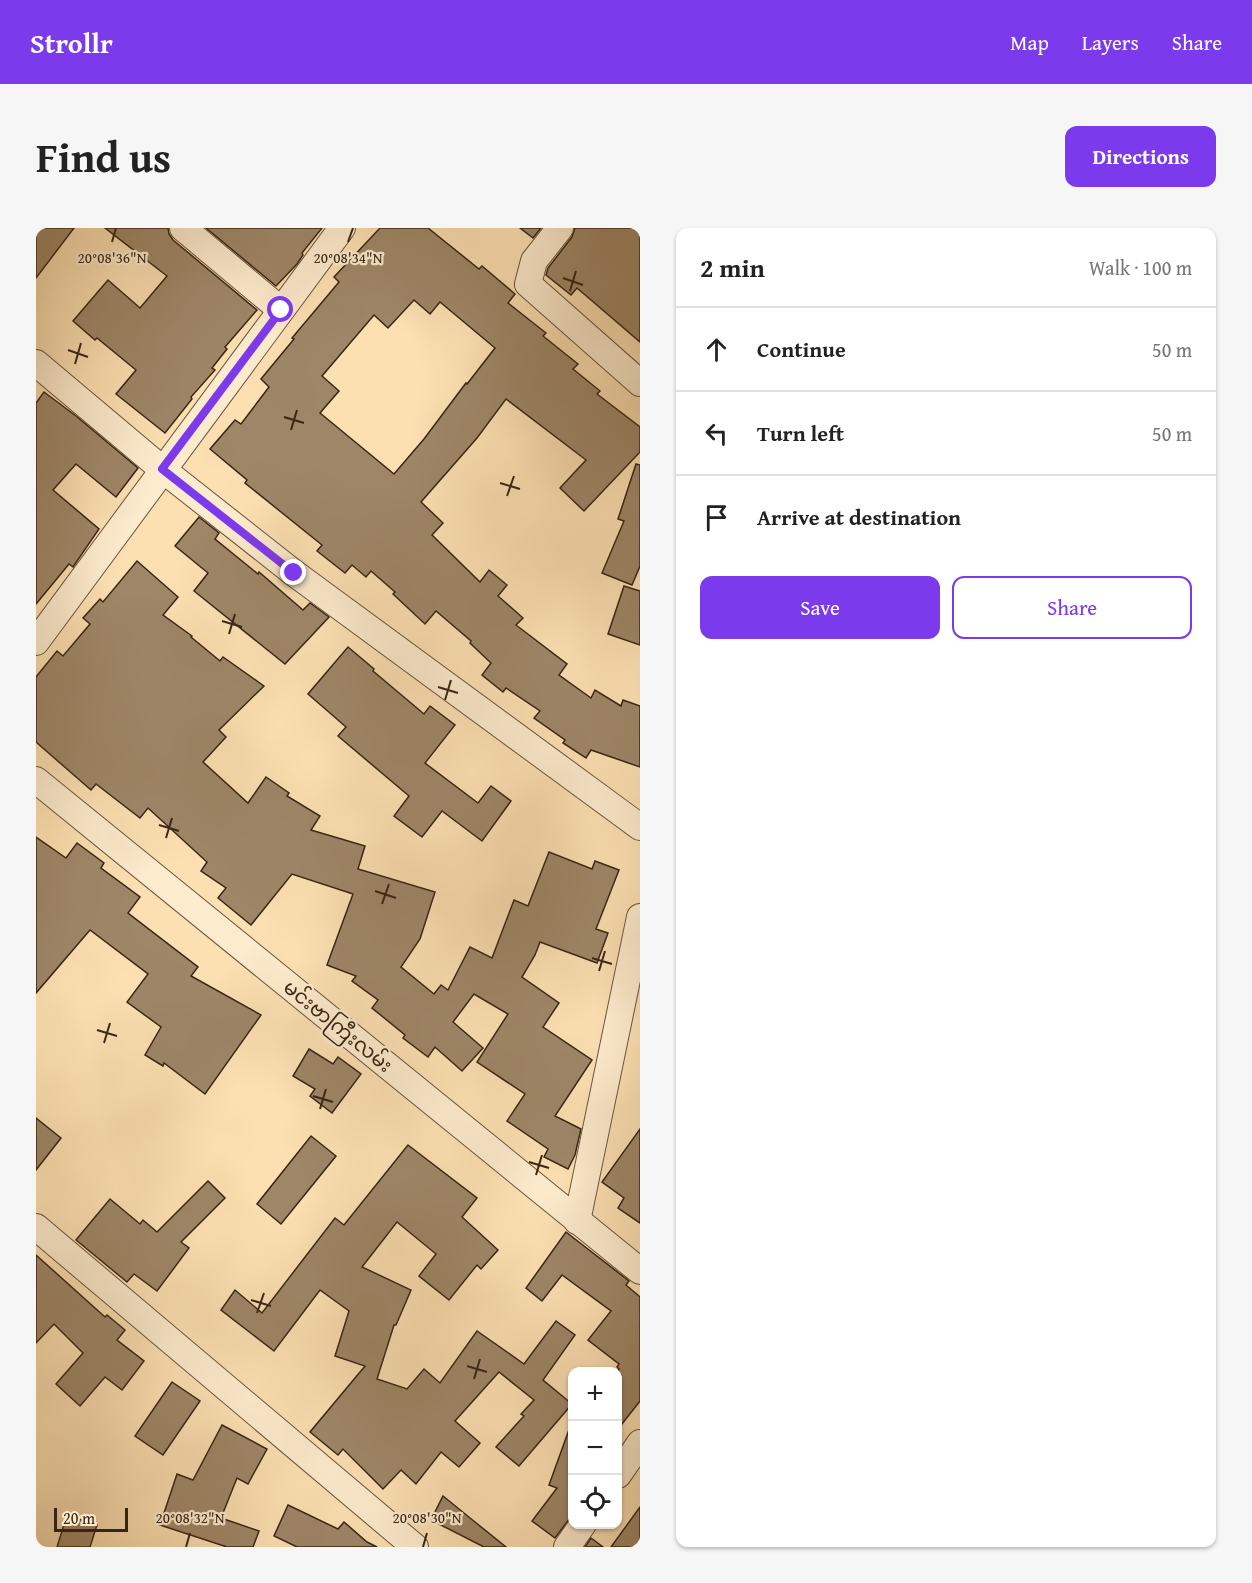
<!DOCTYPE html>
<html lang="en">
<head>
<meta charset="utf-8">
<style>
	body { margin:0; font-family:"Gentium Book Plus","Noto Sans Myanmar",serif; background:#f6f6f6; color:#222 }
	.controls { position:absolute; right:18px; bottom:18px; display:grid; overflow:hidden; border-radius:12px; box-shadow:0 2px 4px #0004 }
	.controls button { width:54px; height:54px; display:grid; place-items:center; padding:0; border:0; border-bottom:2px solid #e0e0e0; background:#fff; color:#222; font:30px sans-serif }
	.scale { position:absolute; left:18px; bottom:15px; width:74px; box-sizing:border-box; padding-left:6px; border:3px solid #382515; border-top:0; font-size:16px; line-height:21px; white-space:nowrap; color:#382515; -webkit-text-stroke:4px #fdebcd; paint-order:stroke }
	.stop { position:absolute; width:18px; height:18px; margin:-14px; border:4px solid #7c3aed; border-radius:50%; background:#fff }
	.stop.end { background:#7c3aed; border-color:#fff; box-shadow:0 2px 6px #0008 }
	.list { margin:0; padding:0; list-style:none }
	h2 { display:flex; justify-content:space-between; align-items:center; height:78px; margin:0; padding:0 24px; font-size:26px }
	h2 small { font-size:20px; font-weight:400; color:#767676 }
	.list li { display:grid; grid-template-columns:39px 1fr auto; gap:18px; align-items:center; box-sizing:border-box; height:84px; padding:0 24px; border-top:2px solid #e0e0e0 }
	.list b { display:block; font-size:22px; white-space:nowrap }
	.list em { font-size:20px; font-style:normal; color:#767676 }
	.actions { display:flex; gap:12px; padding:18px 24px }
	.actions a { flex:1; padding:14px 0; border:2px solid #7c3aed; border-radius:12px; text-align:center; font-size:21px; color:#7c3aed }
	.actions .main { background:#7c3aed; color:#fff }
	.icon { flex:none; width:33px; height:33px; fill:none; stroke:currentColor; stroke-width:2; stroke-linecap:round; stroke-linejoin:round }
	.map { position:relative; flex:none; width:604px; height:1319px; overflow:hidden; border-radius:12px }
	header { display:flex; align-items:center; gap:36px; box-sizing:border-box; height:84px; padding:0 30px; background:#7c3aed; color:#fff }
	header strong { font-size:28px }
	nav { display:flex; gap:33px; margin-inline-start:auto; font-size:21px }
	.intro { display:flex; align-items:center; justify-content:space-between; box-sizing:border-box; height:144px; padding:0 36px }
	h1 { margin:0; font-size:42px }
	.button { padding:15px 27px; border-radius:12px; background:#7c3aed; color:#fff; font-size:21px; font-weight:700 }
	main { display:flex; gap:36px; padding:0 36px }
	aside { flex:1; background:#fff; border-radius:12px; box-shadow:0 2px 4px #0004 }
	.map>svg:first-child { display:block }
	.building { fill:#9e8667; stroke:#382515; stroke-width:1.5; fill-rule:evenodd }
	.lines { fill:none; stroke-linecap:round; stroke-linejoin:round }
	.minor-casing { stroke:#69543c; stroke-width:28 }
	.minor { stroke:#fdebcd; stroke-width:26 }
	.route { stroke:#7c3aed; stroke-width:8 }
	.ticks { fill:none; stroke:#382515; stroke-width:2 }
	.labels { text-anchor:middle; stroke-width:4.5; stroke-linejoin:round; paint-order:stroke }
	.street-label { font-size:20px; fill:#382515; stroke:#fdebcd }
	.ticks-label { font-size:15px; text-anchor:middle; fill:#382515; stroke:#fdebcd; stroke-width:4.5; stroke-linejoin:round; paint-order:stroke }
</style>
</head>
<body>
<header>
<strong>Strollr</strong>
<nav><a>Map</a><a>Layers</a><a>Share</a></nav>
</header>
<div class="intro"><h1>Find us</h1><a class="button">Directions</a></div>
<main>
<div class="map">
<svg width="604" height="1319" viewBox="0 0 604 1319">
	<rect width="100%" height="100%" fill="#fce0b2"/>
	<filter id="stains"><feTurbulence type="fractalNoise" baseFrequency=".00333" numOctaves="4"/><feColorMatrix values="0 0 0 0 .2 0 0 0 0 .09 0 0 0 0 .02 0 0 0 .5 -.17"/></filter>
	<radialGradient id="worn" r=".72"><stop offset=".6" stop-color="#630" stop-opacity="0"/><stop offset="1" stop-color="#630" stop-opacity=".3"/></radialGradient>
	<!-- building -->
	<g class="building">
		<path d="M0 0H38L0 50Z"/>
		<path d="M69 0H132L133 6 137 12 221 82 189 119 191 121 176 140 179 142 155 169 156 171 129 205 80 166 100 142 61 110 59 112 37 93 72 52 104 80 131 48Z"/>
		<path d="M170 0H286L266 25 267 27 261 36 240 58Z"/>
		<path d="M344 0H392L443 41 446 38 479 66 472 75 510 105 507 108 542 136 537 141 564 163 561 166 604 199V224L548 283 524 260 550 232 470 171 441 210 385 274 407 295 396 307 444 354 453 342 471 357 462 368 487 390 480 397 531 436 523 447 555 470 559 462 585 478 587 472 604 478V539L555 522 550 530 527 515 529 512 498 490 504 483 470 460 467 464 446 447 455 435 434 415 435 413 400 383 389 396 357 366 359 364 335 343 330 349 316 337 309 345 281 323 286 317 209 255 211 252 174 221 199 192 205 196 233 159 225 151 258 111 256 110 303 54 298 49ZM378 72 394 86 404 74 459 120 431 156 430 155 388 211 358 246 284 185 303 163 286 148 338 87 352 100Z"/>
		<path d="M484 0H505L497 10Z"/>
		<path d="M539 0H604V114L541 60 535 67 510 47 512 40 536 9Z"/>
		<path d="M8 164 40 188 102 240 80 269 40 236 17 262 63 301 37 339 33 336 0 376V175Z"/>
		<path d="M600 236 604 237V338L596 357 566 345 588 293 582 291Z"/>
		<path d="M163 289 183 305 179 311 222 346 223 344 267 382 274 375 293 389 249 436 158 363 172 345 139 318Z"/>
		<path d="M101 333 142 369 127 387 156 408 155 409 184 433 187 429 228 458 183 502 190 509 167 534 212 575 230 549 253 565 251 568 284 588 275 602 329 618 322 641 399 664 384 711 365 739 398 766 405 757 412 762 434 719 456 730 478 672 492 678 513 624 556 641 559 633 583 642 560 701 572 705 561 735 504 714 499 727 486 749 523 775 507 799 556 832 519 888 545 901 539 927 532 941 508 929 512 921 471 893 489 866 441 834 472 786 438 766 417 794 447 820 426 843 399 819 392 829 367 810 369 807 336 780 342 772 316 753 320 748 291 737 317 666 256 646 215 697 182 670 190 660 165 643 171 634 112 580 104 590 60 556 55 562 0 514V449L21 423 27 428 54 396 47 390 64 371 67 374Z"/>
		<path d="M588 358 604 363V417L572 406Z"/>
		<path d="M312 419 338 441 337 443 388 486 394 478 419 497 389 535 442 575 455 558 475 573 446 613 406 583 386 609 358 588 373 568 302 508 310 499 272 466Z"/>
		<path d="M0 609 30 630 41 615 68 635 65 640 104 669 92 685 162 739 155 748 225 787 169 866 128 835 127 838 109 827 125 799 91 774 112 746 54 702 0 765Z"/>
		<path d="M273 821 297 836 302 829 325 846 296 885 274 868 279 861 257 848Z"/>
		<path d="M0 890 25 910 0 942Z"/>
		<path d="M604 901V995L582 980 588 970 566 954Z"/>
		<path d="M275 908 300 928 245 996 221 976Z"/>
		<path d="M372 917 441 970 426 989 462 1022 445 1041 441 1037 413 1072 383 1048 400 1026 361 994 326 1039 375 1062 360 1097H358L341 1151 371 1161 388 1141 404 1155 441 1103 488 1136 520 1093 539 1107 507 1152 536 1176 483 1238 460 1219 488 1188 485 1186 498 1172 463 1144 419 1193 444 1215 423 1239 405 1224 380 1256 365 1242 347 1261 307 1221 302 1227 274 1204 329 1138 299 1128 313 1083 284 1062 238 1123 185 1082 199 1062 226 1085 299 990 308 997Z"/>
		<path d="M172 953 189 970 145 1014 153 1020 121 1063 98 1046 91 1054 40 1012 74 971 104 996 107 992 121 1004Z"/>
		<path d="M530 1004 593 1053 590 1057 604 1069V1173L582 1201V1143L583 1141 581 1139 583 1136 552 1112 575 1083 526 1047 506 1073 490 1060Z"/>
		<path d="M0 1027 69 1089 71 1087 89 1102 81 1112 108 1133 86 1162 69 1149 44 1178 20 1156 47 1125 18 1096 0 1115Z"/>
		<path d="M136 1154 164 1173 127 1227 99 1208Z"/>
		<path d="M186 1197 231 1221 212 1256 201 1250 185 1290 223 1303 217 1319H191L124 1297 141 1246 157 1252Z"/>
		<path d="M534 1199 537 1200V1286L519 1310 496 1293 521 1260 513 1257Z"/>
		<path d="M407 1268 439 1294 470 1319H448L395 1292Z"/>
		<path d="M252 1277 302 1301 308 1294 331 1314 341 1319H261L238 1308Z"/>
		<path d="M604 1279V1319H575Z"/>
		<path d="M31 1287 61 1297 54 1319H21Z"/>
		<path d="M555 1310 567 1319H549Z"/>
	</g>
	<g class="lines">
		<defs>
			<g id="minor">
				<path d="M147 0 245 82"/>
				<path d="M524 0 498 33 492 56 604 155"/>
				<path d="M0 135 126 241 258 345 604 599"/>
				<path d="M0 414 306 0"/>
				<path d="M0 552 604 1043"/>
				<path d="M541 993 604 689"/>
				<path d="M0 999 379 1319"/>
				<path d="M582 1247 604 1215"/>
				<path d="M531 1319 547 1296"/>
			</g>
		</defs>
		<!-- minor casing -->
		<use href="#minor" class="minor-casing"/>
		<!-- minor -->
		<use href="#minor" class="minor"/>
	</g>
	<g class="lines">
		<!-- route -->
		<path class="route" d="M245 82 126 241 258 345"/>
	</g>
	<!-- ticks -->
	<path class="ticks" d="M76 14 80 0M312 14 317 0M527 50 547 57M534 63 540 43M32 122 52 129M39 136 45 115M248 189 268 195M255 202 261 182M464 255 484 261M471 268 478 248M186 393 206 399M193 406 199 386M402 459 422 465M409 472 415 452M123 597 143 603M130 610 136 590M339 663 360 670M346 676 353 656M556 730 576 736M563 743 569 723M61 802 81 808M68 815 74 795M277 868 297 874M284 881 290 861M493 934 513 940M500 947 506 927M215 1072 235 1078M221 1085 228 1065M431 1138 451 1144M438 1151 444 1131M150 1319 154 1305M387 1319 391 1305"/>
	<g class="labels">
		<!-- street labels -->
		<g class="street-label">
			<text transform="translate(302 798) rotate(39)" y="7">မင်းဗာကြီးလမ်း</text>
		</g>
	</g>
	<g class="ticks-label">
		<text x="76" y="35">20°08'36"N</text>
		<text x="312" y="35">20°08'34"N</text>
		<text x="154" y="1295">20°08'32"N</text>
		<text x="391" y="1295">20°08'30"N</text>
	</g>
	<rect width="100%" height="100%" filter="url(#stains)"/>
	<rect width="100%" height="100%" fill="url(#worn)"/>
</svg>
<div class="controls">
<button>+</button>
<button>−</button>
<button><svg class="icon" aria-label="locate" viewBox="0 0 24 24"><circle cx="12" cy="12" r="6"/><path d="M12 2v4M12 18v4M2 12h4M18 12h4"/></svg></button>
</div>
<div class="scale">20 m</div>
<div class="stop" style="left:245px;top:82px"></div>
<div class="stop end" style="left:258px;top:345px"></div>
</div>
<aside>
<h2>2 min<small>Walk · 100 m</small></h2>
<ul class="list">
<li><svg class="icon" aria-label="ahead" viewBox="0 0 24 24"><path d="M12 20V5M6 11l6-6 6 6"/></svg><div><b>Continue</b></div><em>50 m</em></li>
<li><svg class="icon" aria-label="left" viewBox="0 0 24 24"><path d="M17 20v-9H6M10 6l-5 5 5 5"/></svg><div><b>Turn left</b></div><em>50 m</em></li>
<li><svg class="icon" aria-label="arrive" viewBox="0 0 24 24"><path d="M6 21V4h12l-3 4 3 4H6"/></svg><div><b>Arrive at destination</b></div></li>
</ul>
<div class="actions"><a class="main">Save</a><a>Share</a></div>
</aside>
</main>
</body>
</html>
